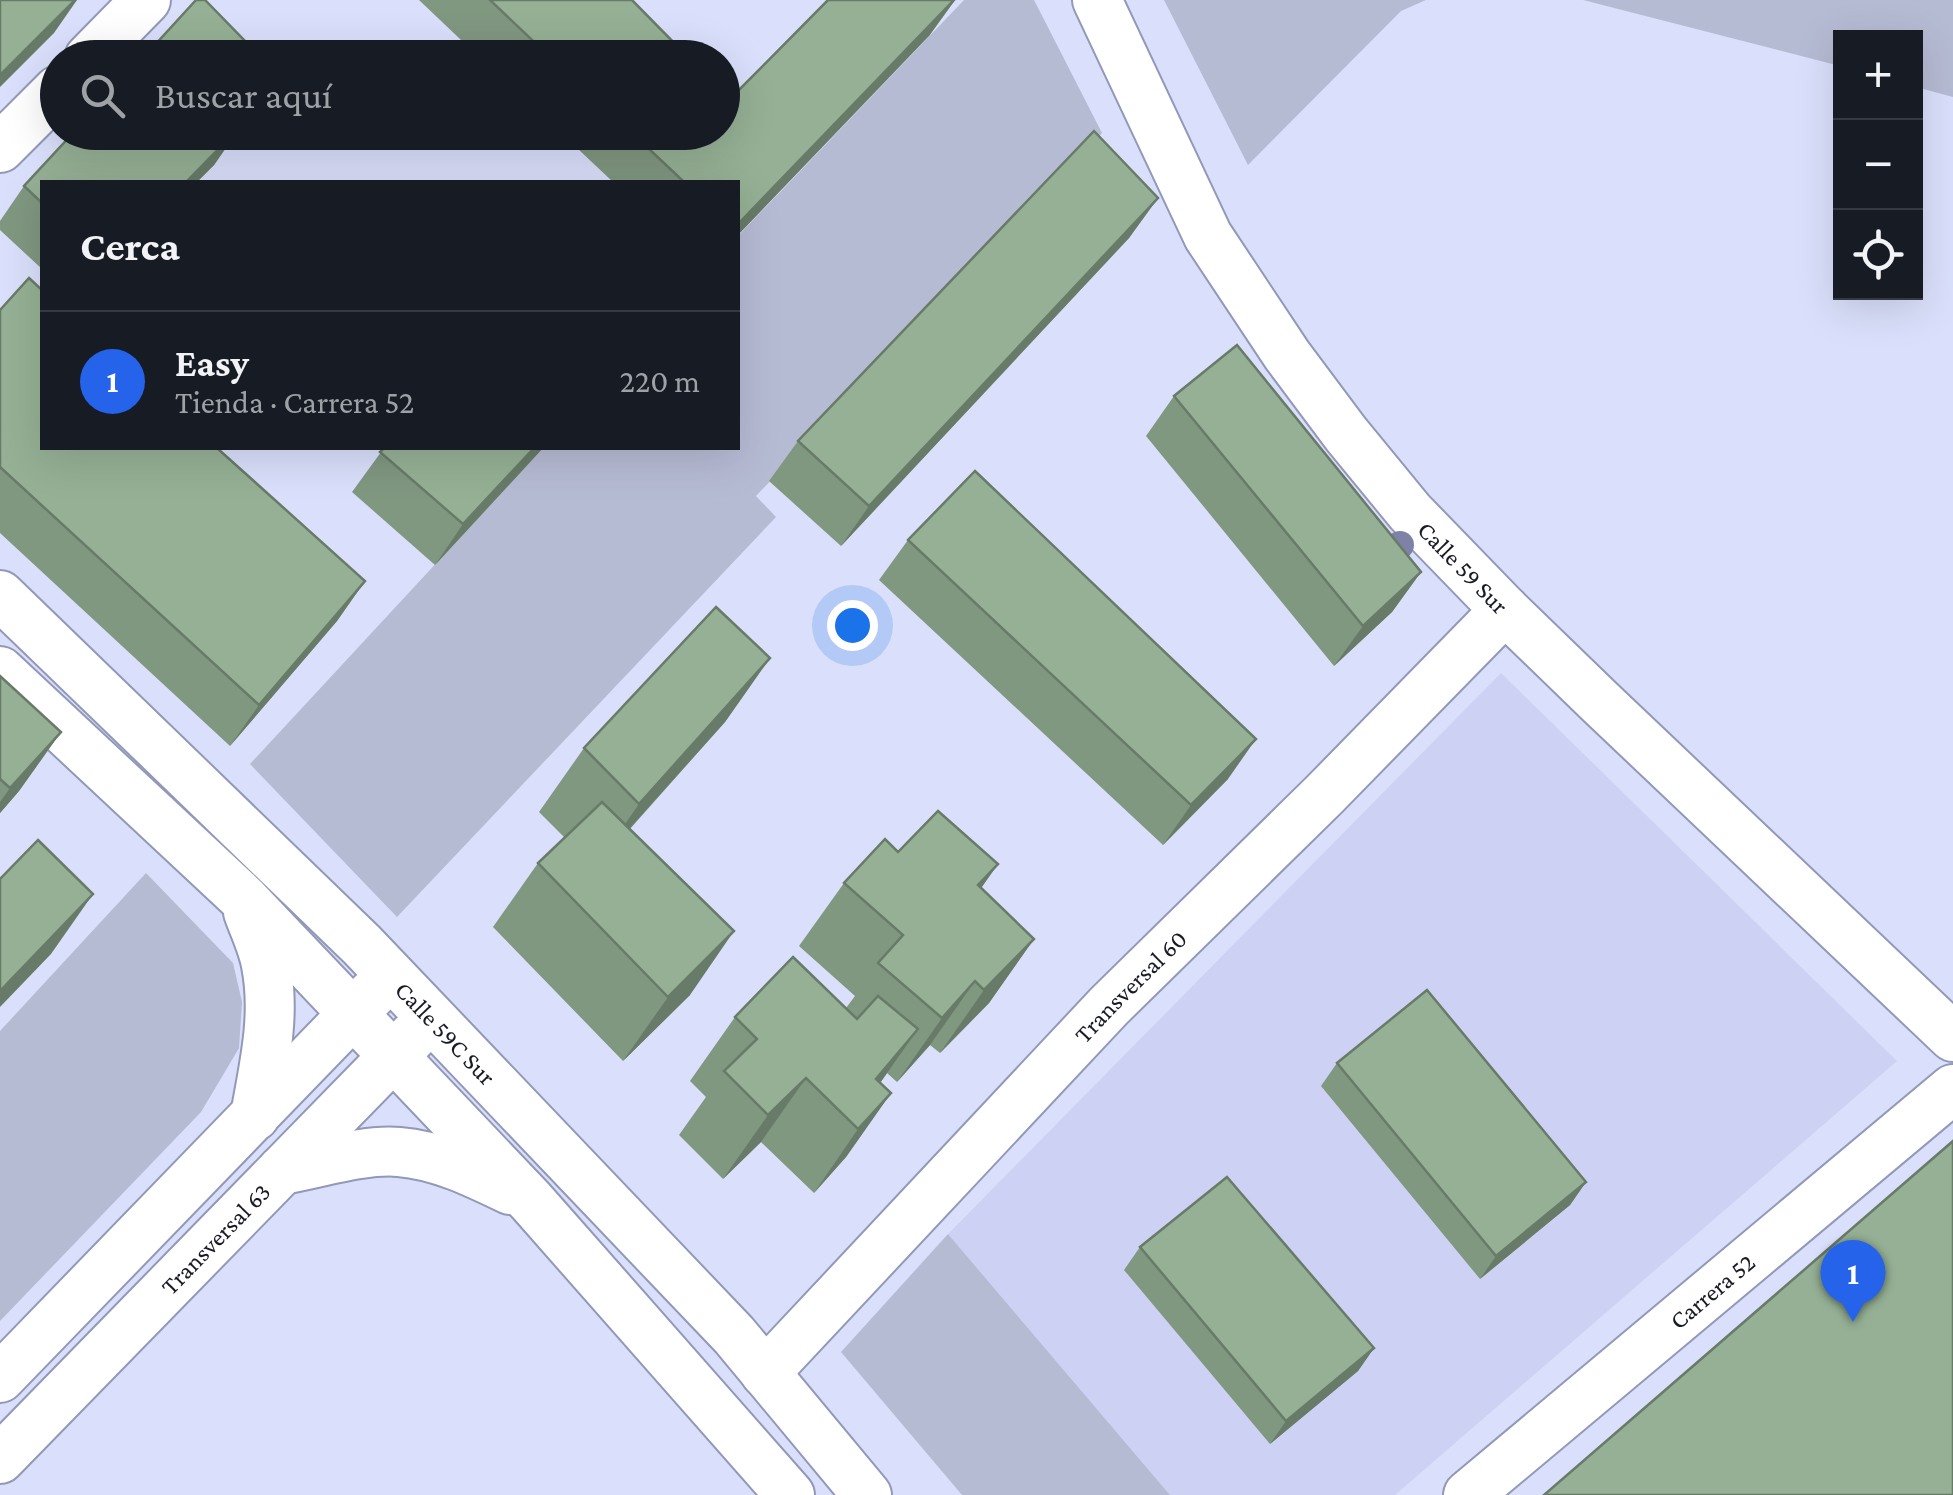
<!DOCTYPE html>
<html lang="es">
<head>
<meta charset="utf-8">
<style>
	body { margin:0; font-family:"Crimson Pro",serif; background:#20242c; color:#f1f3f6 }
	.controls { position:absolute; right:30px; top:30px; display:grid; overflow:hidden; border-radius:0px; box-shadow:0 10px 40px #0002 }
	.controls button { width:90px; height:90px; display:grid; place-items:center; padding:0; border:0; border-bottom:2px solid #363941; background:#171b24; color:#f1f3f6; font:50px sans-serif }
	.you { position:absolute; left:852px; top:625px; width:35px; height:35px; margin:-25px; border:8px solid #fff; border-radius:50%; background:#1a73e8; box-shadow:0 0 0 15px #1a73e833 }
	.badge { display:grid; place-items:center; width:65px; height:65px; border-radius:50%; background:#2563eb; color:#fff; font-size:32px; font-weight:700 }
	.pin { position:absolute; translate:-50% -82px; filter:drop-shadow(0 2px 5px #0008) }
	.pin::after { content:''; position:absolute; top:52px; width:35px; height:30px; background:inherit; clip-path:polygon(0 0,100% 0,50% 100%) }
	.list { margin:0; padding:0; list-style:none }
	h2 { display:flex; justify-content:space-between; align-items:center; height:130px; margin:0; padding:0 40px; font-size:42px }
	h2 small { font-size:32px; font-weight:400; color:#9ea1a6 }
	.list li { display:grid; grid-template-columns:65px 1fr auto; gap:30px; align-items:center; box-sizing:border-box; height:140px; padding:0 40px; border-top:2px solid #363941 }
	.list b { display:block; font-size:38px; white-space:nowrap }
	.list p { margin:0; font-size:32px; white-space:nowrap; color:#9ea1a6 }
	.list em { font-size:32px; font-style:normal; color:#9ea1a6 }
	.icon { flex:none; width:55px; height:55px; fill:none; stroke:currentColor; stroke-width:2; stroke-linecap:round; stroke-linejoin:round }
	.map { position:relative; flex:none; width:1953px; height:1495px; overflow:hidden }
	.search { position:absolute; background:#171b24; box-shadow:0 10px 40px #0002; left:40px; top:40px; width:700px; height:110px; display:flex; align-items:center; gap:25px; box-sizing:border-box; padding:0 35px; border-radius:55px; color:#9ea1a6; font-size:38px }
	.panel { position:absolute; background:#171b24; box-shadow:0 10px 40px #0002; left:40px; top:180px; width:700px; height:270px; border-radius:0px }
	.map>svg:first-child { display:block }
	.built { fill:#cdd2f4 }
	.green { fill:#b6bbd4 }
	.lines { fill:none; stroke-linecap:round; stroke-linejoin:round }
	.minor-casing { stroke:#9298b8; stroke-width:52 }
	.minor { stroke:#fff; stroke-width:48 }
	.tree { fill:#7e82a7 }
	.wall { fill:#809780 }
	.shaded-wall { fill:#687b68 }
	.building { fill:#95b095; stroke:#687b68; stroke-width:2.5 }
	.labels { text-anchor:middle; stroke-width:8; stroke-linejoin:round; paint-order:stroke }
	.street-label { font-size:25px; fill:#181a26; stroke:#fff }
</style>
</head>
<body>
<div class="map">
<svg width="1953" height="1495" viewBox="0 0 1953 1495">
	<rect width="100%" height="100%" fill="#dadffb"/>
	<!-- built -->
	<path class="built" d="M1501 673 1897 1061 1395 1495H1170L948 1234Z"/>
	<!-- green -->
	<g class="green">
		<path d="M964 0H1034L1102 133 756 496 776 517 397 917 250 764 543 448H738V236Z"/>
		<path d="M1164 0H1426L1401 11 1248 165Z"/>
		<path d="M1583 0H1953V97L1916 87V38H1840V66Z"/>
		<path d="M146 873 233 963 242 1002 239 1048 201 1112 0 1321V1031Z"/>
		<path d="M948 1234 1170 1495H962L841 1352Z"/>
	</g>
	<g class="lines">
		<defs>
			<g id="minor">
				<path id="s1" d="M1097 0 1208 236 1287 355 1346 434 1410 512 1505 610 1600 702 1953 1037"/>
				<path d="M89 58 146 0"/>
				<path d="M0 148 58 90"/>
				<path id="s2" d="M0 595 362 945 734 1335 867 1495"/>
				<path d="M0 671 244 899 531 1201 790 1495"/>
				<path d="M248 912C254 929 263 947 266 965 276 1016 264 1065 255 1116"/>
				<path d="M282 1170C317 1164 363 1149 399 1152 438 1155 475 1173 510 1190"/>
				<path id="s3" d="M765 1373 1109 1006 1324 795 1505 610"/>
				<path d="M0 1378 373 993"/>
				<path id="s4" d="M0 1459 413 1036"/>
				<path id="s5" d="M1468 1495 1953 1089"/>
			</g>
		</defs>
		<!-- minor casing -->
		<use href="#minor" class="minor-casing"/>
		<!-- minor -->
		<use href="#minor" class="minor"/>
	</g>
	<!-- trees -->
	<circle class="tree" cx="1400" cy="545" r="14"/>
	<!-- wall -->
	<g class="wall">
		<path d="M419 0H632L689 58H480Z"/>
		<path d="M955 0 929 36 738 182H613L560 132H722L730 99Z"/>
		<path d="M74 132H237L214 165 197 182H42V269L0 230V221L24 186Z"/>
		<path d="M1158 198 1129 238 841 546 769 481 798 441Z"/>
		<path d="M0 310 365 581 337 621 230 746 0 533Z"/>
		<path d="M1174 396 1421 572 1392 612 1334 666 1146 436Z"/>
		<path d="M384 448H543L435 565 352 492Z"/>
		<path d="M908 540 1228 779 1163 845 879 580Z"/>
		<path d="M770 658 725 722 630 829 690 995 623 1061 493 927 538 863 565 838 539 812 584 748Z"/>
		<path d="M0 676 61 732 19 791 0 813Z"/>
		<path d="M898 852 998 864 981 888 1034 939 989 1003 940 1053 930 1045 897 1082 887 1073 880 1083 891 1093 846 1157 814 1193 761 1142 723 1179 679 1135 706 1097 690 1081 735 1017 846 1008 855 996 799 946 844 883Z"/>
		<path d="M1337 1063 1586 1182 1570 1205 1480 1279 1321 1086Z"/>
		<path d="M1140 1247 1374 1348 1358 1371 1270 1444 1124 1270Z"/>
	</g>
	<!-- shaded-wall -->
	<g class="shaded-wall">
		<path d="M75 0H77L54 33 0 87V75Z"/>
		<path d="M955 0 929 36 738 235V224Z"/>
		<path d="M235 132H237L214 165 197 182H186Z"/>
		<path d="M1158 198 1129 238 841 546 869 506Z"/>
		<path d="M534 448H543L435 565 463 524Z"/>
		<path d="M1421 572 1392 612 1334 666 1363 626Z"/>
		<path d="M365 581 337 621 230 746 259 705Z"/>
		<path d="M770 658 725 722 595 867 639 804Z"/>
		<path d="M61 732 19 791 0 813V802L10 788Z"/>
		<path d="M1256 739 1228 779 1163 845 1191 805Z"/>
		<path d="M998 864 953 928 978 885Z"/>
		<path d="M93 894 51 954 0 1007V991Z"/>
		<path d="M734 931 690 995 623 1061 668 997Z"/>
		<path d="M1034 939 989 1003 940 1053 984 990Z"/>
		<path d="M975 981 930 1045 897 1082 942 1018Z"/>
		<path d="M918 1029 873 1093 876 1079Z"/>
		<path d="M806 1078 761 1142 723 1179 768 1115Z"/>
		<path d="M891 1093 846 1157 814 1193 858 1129Z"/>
		<path d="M1586 1182 1570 1205 1480 1279 1496 1256Z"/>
		<path d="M1374 1348 1358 1371 1270 1444 1286 1421Z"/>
	</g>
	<!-- building -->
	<g class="building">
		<path d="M0 0H75L0 75Z"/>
		<path d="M196 0H205L247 43 233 58H143Z"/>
		<path d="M490 0H632L689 58H551Z"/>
		<path d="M828 0H954L738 224V182H684L631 132H722V91L730 99Z"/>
		<path d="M1094 131 1158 198 869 506 798 441Z"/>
		<path d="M74 132H235L186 182H42V203L24 186Z"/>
		<path d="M29 278 42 290V448H217L365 581 259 705 0 467V310Z"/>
		<path d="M1237 345 1421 572 1363 626 1174 396Z"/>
		<path d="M384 448H534L463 524 380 452Z"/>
		<path d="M975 471 1256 739 1191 805 908 540Z"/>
		<path d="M716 607 770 658 639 804 584 748Z"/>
		<path d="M0 676 61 732 10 788 0 779Z"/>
		<path d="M602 802 734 931 668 997 538 863Z"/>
		<path d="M938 811 998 864 978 885 1034 939 984 990 975 981 942 1018 878 963 903 935 844 883 885 839 898 852Z"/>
		<path d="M38 840 93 894 0 991V879Z"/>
		<path d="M793 957 857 1019 878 996 918 1029 876 1079 891 1093 858 1129 806 1078 768 1115 724 1071 757 1039 735 1017Z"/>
		<path d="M1427 990 1586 1182 1496 1256 1337 1063Z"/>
		<path d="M1953 1141V1495H1544Z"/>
		<path d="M1227 1177 1374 1348 1286 1421 1140 1247Z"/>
	</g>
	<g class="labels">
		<!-- street labels -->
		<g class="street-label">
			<text dy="9" stroke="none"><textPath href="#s1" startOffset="680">Calle 59 Sur</textPath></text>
			<text dy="9" stroke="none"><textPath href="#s3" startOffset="532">Transversal 60</textPath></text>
			<text dy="9" stroke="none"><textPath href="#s2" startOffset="625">Calle 59C Sur</textPath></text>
			<text dy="9" stroke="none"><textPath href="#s4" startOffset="308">Transversal 63</textPath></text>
			<text dy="9" stroke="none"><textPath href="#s5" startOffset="318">Carrera 52</textPath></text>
		</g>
	</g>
</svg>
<div class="controls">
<button>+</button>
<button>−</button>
<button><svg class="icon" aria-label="locate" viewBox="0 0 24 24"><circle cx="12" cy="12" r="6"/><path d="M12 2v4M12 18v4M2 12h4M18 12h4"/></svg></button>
</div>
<div class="you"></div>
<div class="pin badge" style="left:1853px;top:1322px">1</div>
<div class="search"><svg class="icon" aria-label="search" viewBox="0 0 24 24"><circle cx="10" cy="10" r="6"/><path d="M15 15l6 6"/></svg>Buscar aquí</div>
<section class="panel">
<h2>Cerca<small></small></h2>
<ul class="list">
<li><span class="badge">1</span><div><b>Easy</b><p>Tienda · Carrera 52</p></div><em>220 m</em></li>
</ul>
</section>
</div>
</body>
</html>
